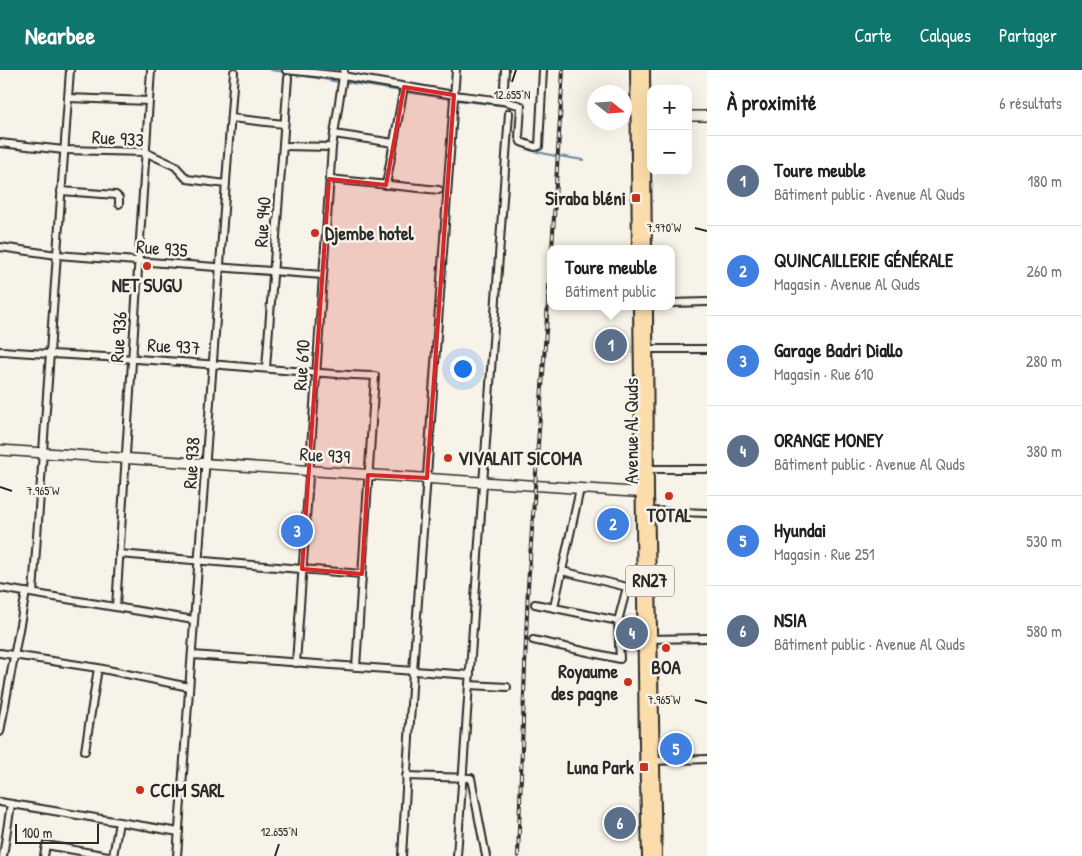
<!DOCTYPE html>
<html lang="fr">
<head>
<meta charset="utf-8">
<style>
	body { margin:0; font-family:"Patrick Hand",sans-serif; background:#f6f6f6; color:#202124 }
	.controls { position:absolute; right:15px; top:15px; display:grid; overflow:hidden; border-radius:10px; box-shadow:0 5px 20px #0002 }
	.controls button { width:45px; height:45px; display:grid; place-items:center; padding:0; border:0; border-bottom:1px solid #e0e0e0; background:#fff; color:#202124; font:25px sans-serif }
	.compass { position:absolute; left:587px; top:15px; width:45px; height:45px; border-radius:50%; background:#fff; box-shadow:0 5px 20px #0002; rotate:107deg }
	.scale { position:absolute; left:15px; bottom:12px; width:84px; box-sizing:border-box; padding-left:5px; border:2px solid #2b2b2b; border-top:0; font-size:14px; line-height:18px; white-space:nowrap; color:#2b2b2b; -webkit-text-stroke:4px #f7f3e8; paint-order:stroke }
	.you { position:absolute; left:462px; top:298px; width:18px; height:18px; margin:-12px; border:4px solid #fff; border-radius:50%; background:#1a73e8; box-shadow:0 0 0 8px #1a73e833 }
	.badge { display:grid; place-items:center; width:32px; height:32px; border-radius:50%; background:#0f766e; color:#fff; font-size:16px; font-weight:700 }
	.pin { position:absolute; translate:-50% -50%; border:2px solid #fff; box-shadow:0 1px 5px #0006 }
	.popup { position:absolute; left:547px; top:175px; width:128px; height:65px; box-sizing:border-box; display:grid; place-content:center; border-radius:10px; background:#fff; filter:drop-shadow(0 1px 4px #0005); font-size:16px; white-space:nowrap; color:#757577 }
	.popup b { font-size:19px; color:#202124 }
	.popup::after { content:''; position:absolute; left:50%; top:100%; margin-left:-10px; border:10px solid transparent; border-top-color:#fff }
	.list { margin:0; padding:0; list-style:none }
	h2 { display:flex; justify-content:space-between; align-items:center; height:65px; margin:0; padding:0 20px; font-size:21px }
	h2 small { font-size:16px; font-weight:400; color:#757577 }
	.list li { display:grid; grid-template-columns:32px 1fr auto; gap:15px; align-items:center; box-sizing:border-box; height:90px; padding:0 20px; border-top:1px solid #e0e0e0 }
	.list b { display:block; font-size:19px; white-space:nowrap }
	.list p { margin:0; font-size:16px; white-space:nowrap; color:#757577 }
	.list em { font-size:16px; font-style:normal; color:#757577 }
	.map { position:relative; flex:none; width:707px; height:786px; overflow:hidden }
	header { display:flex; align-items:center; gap:30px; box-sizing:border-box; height:70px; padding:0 25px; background:#0f766e; color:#fff }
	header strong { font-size:24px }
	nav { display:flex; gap:28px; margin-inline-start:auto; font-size:18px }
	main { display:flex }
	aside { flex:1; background:#fff }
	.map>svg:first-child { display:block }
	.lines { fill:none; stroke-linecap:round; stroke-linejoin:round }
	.stream { stroke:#6989a1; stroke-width:2 }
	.street-casing { stroke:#2b2b2b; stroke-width:10 }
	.secondary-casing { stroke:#2b2b2b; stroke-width:12 }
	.primary-casing { stroke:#2b2b2b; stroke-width:14 }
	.street { stroke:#f7f3e8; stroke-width:6 }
	.secondary { stroke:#f7f3e8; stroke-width:9 }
	.primary { stroke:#fbddab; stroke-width:10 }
	.rail-casing { stroke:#2b2b2b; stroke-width:4 }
	.rail { stroke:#f7f3e8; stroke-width:2; stroke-dasharray:5.5; stroke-linecap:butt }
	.marked { fill:#d62828; fill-opacity:0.2; stroke:#d62828; stroke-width:4; stroke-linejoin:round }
	.ticks { fill:none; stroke:#2b2b2b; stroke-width:2 }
	.poi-dot { fill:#c8321e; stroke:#f7f3e8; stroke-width:2 }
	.labels { text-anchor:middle; stroke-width:5; stroke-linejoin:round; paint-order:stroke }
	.shield { fill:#f7f3e8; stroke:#686764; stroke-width:1 }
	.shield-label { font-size:18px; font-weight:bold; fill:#2b2b2b }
	.street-label { font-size:19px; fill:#2b2b2b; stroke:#f7f3e8 }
	.poi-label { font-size:19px; font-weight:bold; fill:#2b2b2b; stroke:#f7f3e8; text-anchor:end }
	.ticks-label { font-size:12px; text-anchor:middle; fill:#2b2b2b; stroke:#f7f3e8; stroke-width:5; stroke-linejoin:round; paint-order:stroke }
</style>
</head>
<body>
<header>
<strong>Nearbee</strong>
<nav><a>Carte</a><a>Calques</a><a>Partager</a></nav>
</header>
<main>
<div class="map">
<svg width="707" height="786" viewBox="0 0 707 786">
	<rect width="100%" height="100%" fill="#f7f3e8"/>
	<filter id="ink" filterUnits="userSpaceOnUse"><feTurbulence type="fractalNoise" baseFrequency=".02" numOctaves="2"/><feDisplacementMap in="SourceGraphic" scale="10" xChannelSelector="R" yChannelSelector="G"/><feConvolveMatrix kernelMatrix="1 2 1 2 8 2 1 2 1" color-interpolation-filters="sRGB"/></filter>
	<g filter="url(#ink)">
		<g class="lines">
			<!-- stream -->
			<g class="stream">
				<path d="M271 0 285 2"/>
				<path d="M295 4 339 12"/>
				<path d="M345 12 401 21"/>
				<path d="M406 22 452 29"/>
				<path d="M456 30 515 37 518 41"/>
				<path d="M522 75 529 80 555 86"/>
				<path d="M559 86 583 90"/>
			</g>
			<defs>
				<g id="street">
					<path d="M286 0 343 6 454 25 503 31 519 35 521 36 519 67 521 72 535 77 539 76 543 0"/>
					<path d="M68 28 149 31"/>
					<path d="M503 31 505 0"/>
					<path d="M231 48 284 54"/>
					<path d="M334 64 394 73"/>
					<path d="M0 73 64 80 145 82 175 96 187 109 226 114"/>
					<path d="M283 76 332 77"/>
					<path d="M329 109 439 120"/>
					<path d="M386 115 404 17"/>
					<path d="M61 121 116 125 119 128V134"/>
					<path d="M0 177 57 185 323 205"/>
					<path d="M671 233 707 232"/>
					<path d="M648 279H707"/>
					<path d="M0 281C64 285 129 288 193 293 254 297 314 304 375 306L356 597"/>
					<path d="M266 298 288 8"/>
					<path d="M649 399H707"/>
					<path d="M649 441 707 443"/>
					<path d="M119 484 362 504"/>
					<path d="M562 501 643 521"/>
					<path d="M0 518 194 550"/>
					<path d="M33 523 70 0"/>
					<path d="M535 534 643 556"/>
					<path d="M116 537 151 0"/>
					<path d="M554 537 580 419"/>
					<path d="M648 569 707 568"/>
					<path d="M533 570 620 589 618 551 627 517"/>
					<path d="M619 576 644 577"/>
					<path d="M0 583 98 598 189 617"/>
					<path d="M192 585 470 605"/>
					<path d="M296 593 332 77 344 0"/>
					<path d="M469 615 507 617"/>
					<path d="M0 662 26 522"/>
					<path d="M85 681 98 598"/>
					<path d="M652 691 707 689"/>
					<path d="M406 706 471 708 486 786"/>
					<path d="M0 732 179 762"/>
					<path d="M3 786 11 734"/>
					<path d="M44 786 46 775 108 786"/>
					<path d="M113 786 119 752"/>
					<path d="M177 786 234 2"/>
					<path d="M402 786 413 601 456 0"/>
					<path d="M457 786 509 43"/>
				</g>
				<g id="secondary">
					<path d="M688 46H707"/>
					<path d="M0 380 648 423"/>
				</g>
				<g id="primary">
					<path d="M636 0 638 179"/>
					<path d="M644 0 646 179"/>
					<path d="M639 236 645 675 648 786"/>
					<path d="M647 236 648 423 656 786"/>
				</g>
			</defs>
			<!-- street casing -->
			<use href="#street" class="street-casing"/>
			<!-- secondary casing -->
			<use href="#secondary" class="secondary-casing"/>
			<!-- primary casing -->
			<use href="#primary" class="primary-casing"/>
			<!-- street -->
			<use href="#street" class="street"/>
			<!-- secondary -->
			<use href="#secondary" class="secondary"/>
			<!-- primary -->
			<use href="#primary" class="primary"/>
			<defs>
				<g id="rail">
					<path d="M552 179 563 0"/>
					<path d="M518 786 528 516 551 190"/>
				</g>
			</defs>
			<!-- rail casing -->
			<use href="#rail" class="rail-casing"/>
			<!-- rail -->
			<use href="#rail" class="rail"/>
		</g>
	</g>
	<!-- marked area -->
	<path class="marked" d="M404 17 454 25 427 408 368 405 362 504 302 499 329 109 386 115Z"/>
	<!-- ticks -->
	<path class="ticks" d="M512 12 516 0M695 158 707 161M0 417 12 421M695 630 707 633M275 786 279 774"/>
	<!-- markers -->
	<g class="poi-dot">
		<rect x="631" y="123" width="10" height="10" rx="2.5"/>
		<circle cx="315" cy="163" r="5"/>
		<circle cx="147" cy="196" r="5"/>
		<circle cx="448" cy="388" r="5"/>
		<circle cx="669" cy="426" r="5"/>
		<circle cx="666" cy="578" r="5"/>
		<circle cx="628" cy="612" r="5"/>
		<rect x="639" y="692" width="10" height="10" rx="2.5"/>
		<circle cx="140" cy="720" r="5"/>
	</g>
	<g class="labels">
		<!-- shield labels -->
		<rect class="shield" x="626" y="495.5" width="48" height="31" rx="4"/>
		<g class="shield-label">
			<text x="650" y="517">RN27</text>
		</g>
		<!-- street labels -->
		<g class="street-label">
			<text transform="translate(118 68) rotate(4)" y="7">Rue 933</text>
			<text transform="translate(262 152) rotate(-86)" y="7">Rue 940</text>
			<text transform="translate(162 178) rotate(5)" y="7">Rue 935</text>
			<text transform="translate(118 267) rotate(-86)" y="7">Rue 936</text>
			<text transform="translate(174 276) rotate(4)" y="7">Rue 937</text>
			<text transform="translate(301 295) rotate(-86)" y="7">Rue 610</text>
			<text transform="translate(631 361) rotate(-90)" y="7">Avenue Al Quds</text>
			<text transform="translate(325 385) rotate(4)" y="7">Rue 939</text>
			<text transform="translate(191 393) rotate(-86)" y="7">Rue 938</text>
		</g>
		<!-- poi labels -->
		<g class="poi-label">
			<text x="626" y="135">Siraba bléni</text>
			<text x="325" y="170" text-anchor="start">Djembe hotel</text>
			<text x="147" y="222" text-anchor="middle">NET SUGU</text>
			<text x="458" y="395" text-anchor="start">VIVALAIT SICOMA</text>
			<text x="669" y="452" text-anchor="middle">TOTAL</text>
			<text x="666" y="604" text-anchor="middle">BOA</text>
			<text x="618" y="608">Royaume<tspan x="618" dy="22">des pagne</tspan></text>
			<text x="634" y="704">Luna Park</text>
			<text x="150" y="727" text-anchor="start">CCIM SARL</text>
		</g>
	</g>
	<g class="ticks-label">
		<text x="512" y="29">12.655°N</text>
		<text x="664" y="162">7.970°W</text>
		<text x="43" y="425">7.965°W</text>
		<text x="664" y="634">7.965°W</text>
		<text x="279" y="766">12.655°N</text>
	</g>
</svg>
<div class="controls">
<button>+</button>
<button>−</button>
</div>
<svg class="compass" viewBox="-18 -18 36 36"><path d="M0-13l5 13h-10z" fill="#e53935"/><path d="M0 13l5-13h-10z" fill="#757577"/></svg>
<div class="scale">100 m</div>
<div class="you"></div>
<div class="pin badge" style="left:611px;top:275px;background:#5c6f8a">1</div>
<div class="popup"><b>Toure meuble</b>Bâtiment public</div>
<div class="pin badge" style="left:613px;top:454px;background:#3f7fe0">2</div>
<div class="pin badge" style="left:297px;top:461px;background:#3f7fe0">3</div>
<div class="pin badge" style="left:632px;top:563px;background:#5c6f8a">4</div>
<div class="pin badge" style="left:676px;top:679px;background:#3f7fe0">5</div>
<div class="pin badge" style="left:620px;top:753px;background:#5c6f8a">6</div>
</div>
<aside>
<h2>À proximité<small>6 résultats</small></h2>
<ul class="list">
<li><span class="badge" style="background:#5c6f8a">1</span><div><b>Toure meuble</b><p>Bâtiment public · Avenue Al Quds</p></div><em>180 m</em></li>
<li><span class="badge" style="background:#3f7fe0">2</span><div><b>QUINCAILLERIE GÉNÉRALE</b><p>Magasin · Avenue Al Quds</p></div><em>260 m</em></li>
<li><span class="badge" style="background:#3f7fe0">3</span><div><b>Garage Badri Diallo</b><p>Magasin · Rue 610</p></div><em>280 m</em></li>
<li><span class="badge" style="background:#5c6f8a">4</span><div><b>ORANGE MONEY</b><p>Bâtiment public · Avenue Al Quds</p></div><em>380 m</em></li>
<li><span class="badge" style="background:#3f7fe0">5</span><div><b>Hyundai</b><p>Magasin · Rue 251</p></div><em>530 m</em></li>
<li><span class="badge" style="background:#5c6f8a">6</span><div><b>NSIA</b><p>Bâtiment public · Avenue Al Quds</p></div><em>580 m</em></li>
</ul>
</aside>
</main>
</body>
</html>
